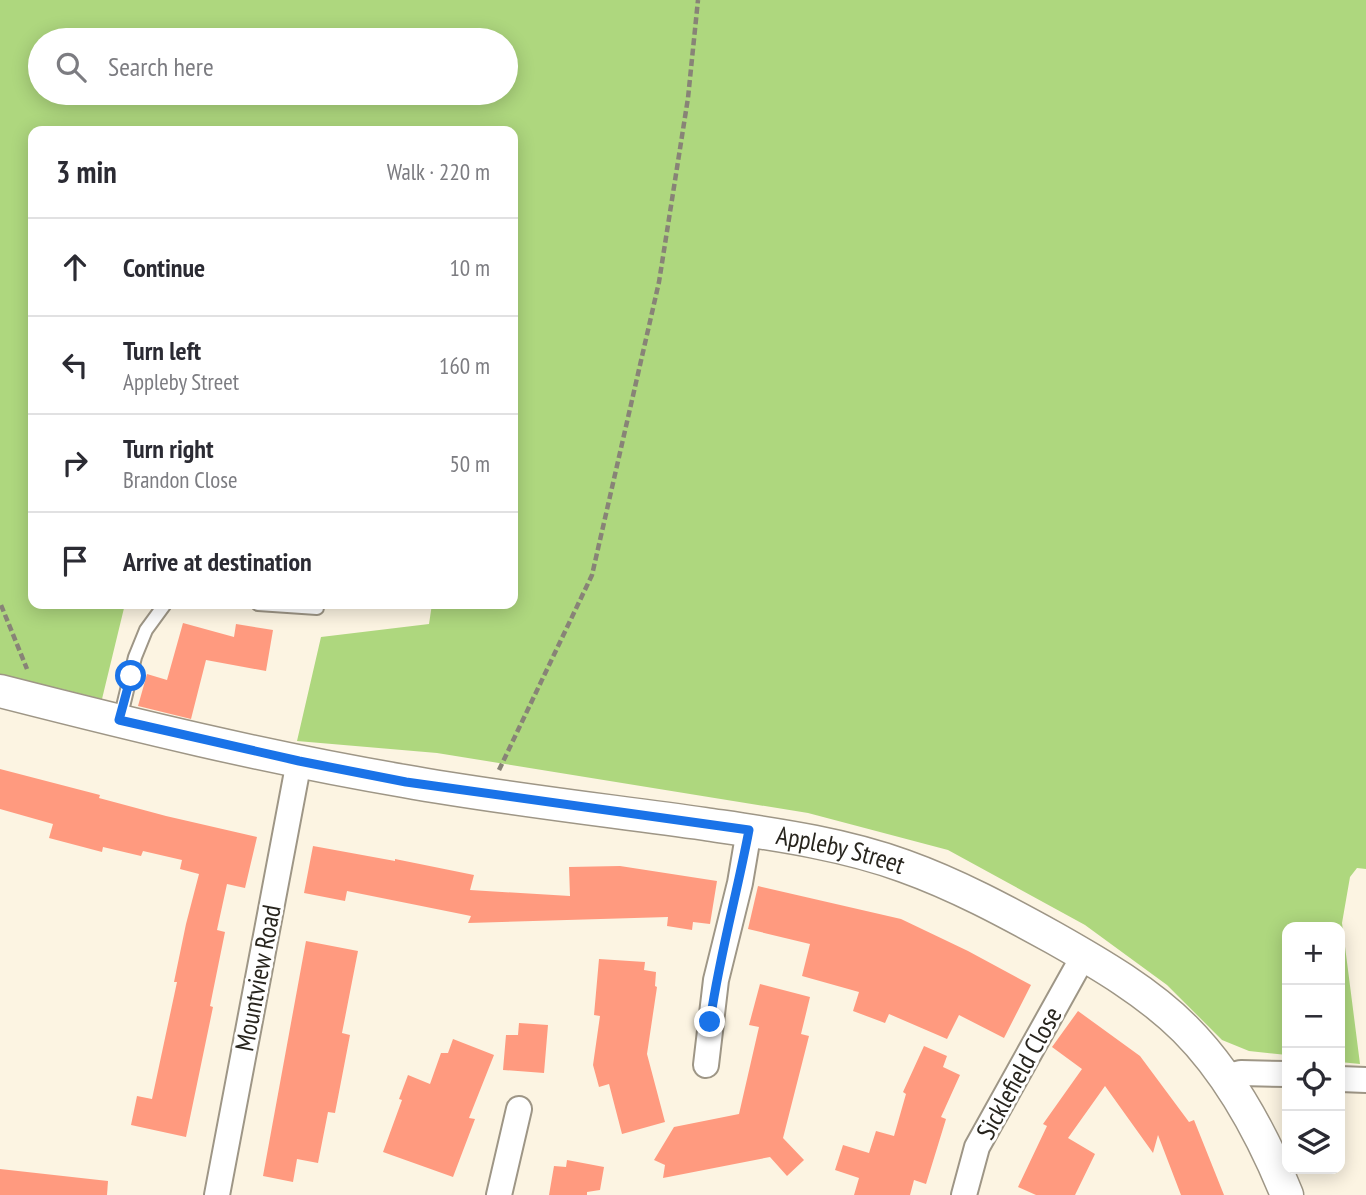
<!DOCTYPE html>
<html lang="en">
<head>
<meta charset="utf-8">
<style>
	body { margin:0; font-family:"PT Sans Narrow",sans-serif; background:#f2f2f3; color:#2b2b33 }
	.controls { position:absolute; right:21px; bottom:21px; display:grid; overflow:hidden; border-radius:14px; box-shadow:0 4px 18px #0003 }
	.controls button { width:63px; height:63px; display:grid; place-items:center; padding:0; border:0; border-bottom:2px solid #e1e1e2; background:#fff; color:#2b2b33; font:35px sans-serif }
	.stop { position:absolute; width:21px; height:21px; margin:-16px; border:5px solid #1a73e8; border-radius:50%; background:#fff }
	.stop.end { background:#1a73e8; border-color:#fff; box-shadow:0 2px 7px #0008 }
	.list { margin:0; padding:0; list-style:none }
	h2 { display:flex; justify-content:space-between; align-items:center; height:91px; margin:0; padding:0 28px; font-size:30px }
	h2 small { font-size:23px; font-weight:400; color:#7c7c81 }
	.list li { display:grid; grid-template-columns:46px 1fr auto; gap:21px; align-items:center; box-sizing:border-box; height:98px; padding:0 28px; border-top:2px solid #e1e1e2 }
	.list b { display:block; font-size:26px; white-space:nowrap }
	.list p { margin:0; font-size:23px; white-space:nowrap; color:#7c7c81 }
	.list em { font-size:23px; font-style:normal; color:#7c7c81 }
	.icon { flex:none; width:38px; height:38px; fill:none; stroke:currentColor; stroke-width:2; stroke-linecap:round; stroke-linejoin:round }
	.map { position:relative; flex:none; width:1366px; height:1195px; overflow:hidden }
	.search { position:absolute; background:#fff; box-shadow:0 4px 18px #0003; left:28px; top:28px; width:490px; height:77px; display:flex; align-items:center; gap:18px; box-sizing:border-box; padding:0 24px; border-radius:38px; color:#7c7c81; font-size:26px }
	.panel { position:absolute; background:#fff; box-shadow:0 4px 18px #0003; left:28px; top:126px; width:490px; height:483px; border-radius:14px }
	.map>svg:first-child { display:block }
	.green { fill:#aed77e; fill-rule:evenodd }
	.building { fill:#ff9a7f }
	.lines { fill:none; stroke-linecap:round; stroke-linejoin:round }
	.service-casing { stroke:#9e9686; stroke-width:16 }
	.minor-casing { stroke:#9e9686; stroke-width:28 }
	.tertiary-casing { stroke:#9e9686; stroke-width:35 }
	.path { stroke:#888377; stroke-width:4.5; stroke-dasharray:7 3.5; stroke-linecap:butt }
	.service { stroke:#fff; stroke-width:12 }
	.minor { stroke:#fff; stroke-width:24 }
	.tertiary { stroke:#fff; stroke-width:32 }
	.route { stroke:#1a73e8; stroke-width:9 }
	.labels { text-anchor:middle; stroke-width:6; stroke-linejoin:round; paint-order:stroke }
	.street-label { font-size:26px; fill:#28251e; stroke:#fff }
</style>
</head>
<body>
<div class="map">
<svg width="1366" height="1195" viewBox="0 0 1366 1195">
	<rect width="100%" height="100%" fill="#fcf4e2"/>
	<!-- green -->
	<path class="green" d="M0 0H1366V869L1357 868 1350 877 1342 923 1360 1064 1340 1062V927H1287V1055L1249 1051 1222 1040 1167 985 1085 925 948 850 808 813 437 753 297 741 321 637 429 624 432 604H513V131H33V604H125L102 699 0 674ZM40 40H506V93H40Z"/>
	<!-- building -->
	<g class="building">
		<path d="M183 623 234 637 236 624 273 630 266 671 206 660 191 719 138 706 147 674 167 680Z"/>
		<path d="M0 769 100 795 99 798 166 816 257 837 245 888 227 884 217 930 225 932 210 1006 213 1007 186 1137 131 1125 137 1096 152 1099 177 982H174L186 924 199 874 180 869 182 860 143 851 141 856 103 847 102 852 49 838 53 824 0 809Z"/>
		<path d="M313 846 395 861V859L474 875 470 890 570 896 569 867 620 866 717 881 710 924 693 922 692 930 667 926 668 917 468 923 471 916 347 891 345 901 304 893Z"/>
		<path d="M758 886 901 919 968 951 1031 985 1004 1038 959 1015 947 1039 889 1014 885 1023 853 1011 859 992 802 976 810 944 748 929Z"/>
		<path d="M306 941 358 951 342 1033 350 1035 335 1113 328 1112 318 1163 297 1159 293 1182 263 1176Z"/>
		<path d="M599 959 645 962 644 970 656 972 655 986 657 987 647 1054 665 1122 622 1134 609 1084 599 1087 593 1065 600 1016 594 1015Z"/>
		<path d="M760 984 810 997 801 1034 809 1036 783 1138 804 1160 787 1176 770 1157 663 1178 665 1165 654 1160 674 1127 739 1114 759 1027 749 1025Z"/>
		<path d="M1078 1011 1140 1056 1189 1122 1194 1120 1224 1195H1181L1158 1135 1153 1153 1105 1086 1068 1138 1095 1154 1075 1195H1036L1018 1187 1047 1126 1043 1124 1082 1069 1052 1047Z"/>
		<path d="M519 1023 548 1025 544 1073 503 1070 506 1035H518Z"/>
		<path d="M453 1039 494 1055 469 1118 475 1119 453 1177 383 1152 402 1100 399 1099 408 1075 430 1084 441 1053H448Z"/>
		<path d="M924 1046 947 1056 943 1067 960 1075 941 1117 946 1119 926 1184 914 1180 910 1195H854L859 1178 835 1170 843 1145 869 1153 876 1131 894 1136 906 1094 903 1092Z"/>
		<path d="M567 1160 604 1167 600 1190 587 1192V1195H549L554 1166 566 1167Z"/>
		<path d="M0 1169 108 1181 107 1195H0Z"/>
	</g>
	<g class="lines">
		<defs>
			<g id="service">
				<path d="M258 604 317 608"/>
				<path d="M120 719 135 657 146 630 165 604"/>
			</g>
			<g id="minor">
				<path d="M706 1065 716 980 740 883 749 830"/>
				<path d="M1224 1077 1241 1073 1287 1074"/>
				<path d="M1340 1079 1366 1080"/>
				<path d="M217 1195 299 761"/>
				<path d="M499 1195 519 1109"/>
				<path d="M964 1195 977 1147 1084 955"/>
			</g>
			<g id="tertiary">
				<path id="s1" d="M0 691C133 725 268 758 404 781 504 799 605 810 705 824 772 834 841 843 904 866 957 885 1005 911 1054 938 1100 964 1148 992 1185 1029 1231 1075 1263 1136 1287 1195"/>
			</g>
		</defs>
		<!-- service casing -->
		<use href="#service" class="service-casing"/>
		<!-- minor casing -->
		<use href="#minor" class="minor-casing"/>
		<!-- tertiary casing -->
		<use href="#tertiary" class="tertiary-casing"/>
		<!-- path -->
		<g class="path">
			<path d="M1 605 27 669"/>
			<path d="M499 770 592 575 659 282 688 98 698 0"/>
		</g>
		<!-- service -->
		<use href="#service" class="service"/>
		<!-- minor -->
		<use href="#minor" class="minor"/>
		<!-- tertiary -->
		<use href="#tertiary" class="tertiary"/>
	</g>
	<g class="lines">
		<!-- route -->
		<path class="route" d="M131 676 119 720 299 761 406 782 749 830C737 894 719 957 710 1022"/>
	</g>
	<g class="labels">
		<!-- street labels -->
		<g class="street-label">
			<text dy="9" stroke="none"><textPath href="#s1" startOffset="856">Appleby Street</textPath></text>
			<text transform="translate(258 978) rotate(-79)" y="9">Mountview Road</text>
			<text transform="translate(1019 1073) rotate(-61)" y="9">Sicklefield Close</text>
		</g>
	</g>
</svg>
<div class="controls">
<button>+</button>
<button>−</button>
<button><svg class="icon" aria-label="locate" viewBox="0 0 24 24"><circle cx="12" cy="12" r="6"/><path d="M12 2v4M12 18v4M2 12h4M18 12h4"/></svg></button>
<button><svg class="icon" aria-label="layers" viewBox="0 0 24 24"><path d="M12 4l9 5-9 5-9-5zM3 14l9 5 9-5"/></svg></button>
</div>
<div class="stop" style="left:131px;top:676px"></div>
<div class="stop end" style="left:710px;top:1022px"></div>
<div class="search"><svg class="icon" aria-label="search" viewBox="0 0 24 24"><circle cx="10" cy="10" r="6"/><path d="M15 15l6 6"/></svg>Search here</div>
<section class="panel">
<h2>3 min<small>Walk · 220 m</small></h2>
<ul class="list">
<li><svg class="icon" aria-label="ahead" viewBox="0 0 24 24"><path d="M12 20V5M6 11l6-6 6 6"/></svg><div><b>Continue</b></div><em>10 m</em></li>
<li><svg class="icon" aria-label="left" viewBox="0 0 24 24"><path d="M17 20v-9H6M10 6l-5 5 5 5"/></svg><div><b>Turn left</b><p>Appleby Street</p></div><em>160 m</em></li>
<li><svg class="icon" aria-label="right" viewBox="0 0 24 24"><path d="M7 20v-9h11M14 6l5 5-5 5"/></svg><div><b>Turn right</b><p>Brandon Close</p></div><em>50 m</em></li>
<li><svg class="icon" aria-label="arrive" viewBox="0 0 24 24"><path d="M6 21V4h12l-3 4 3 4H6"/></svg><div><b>Arrive at destination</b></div></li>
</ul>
</section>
</div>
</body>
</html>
